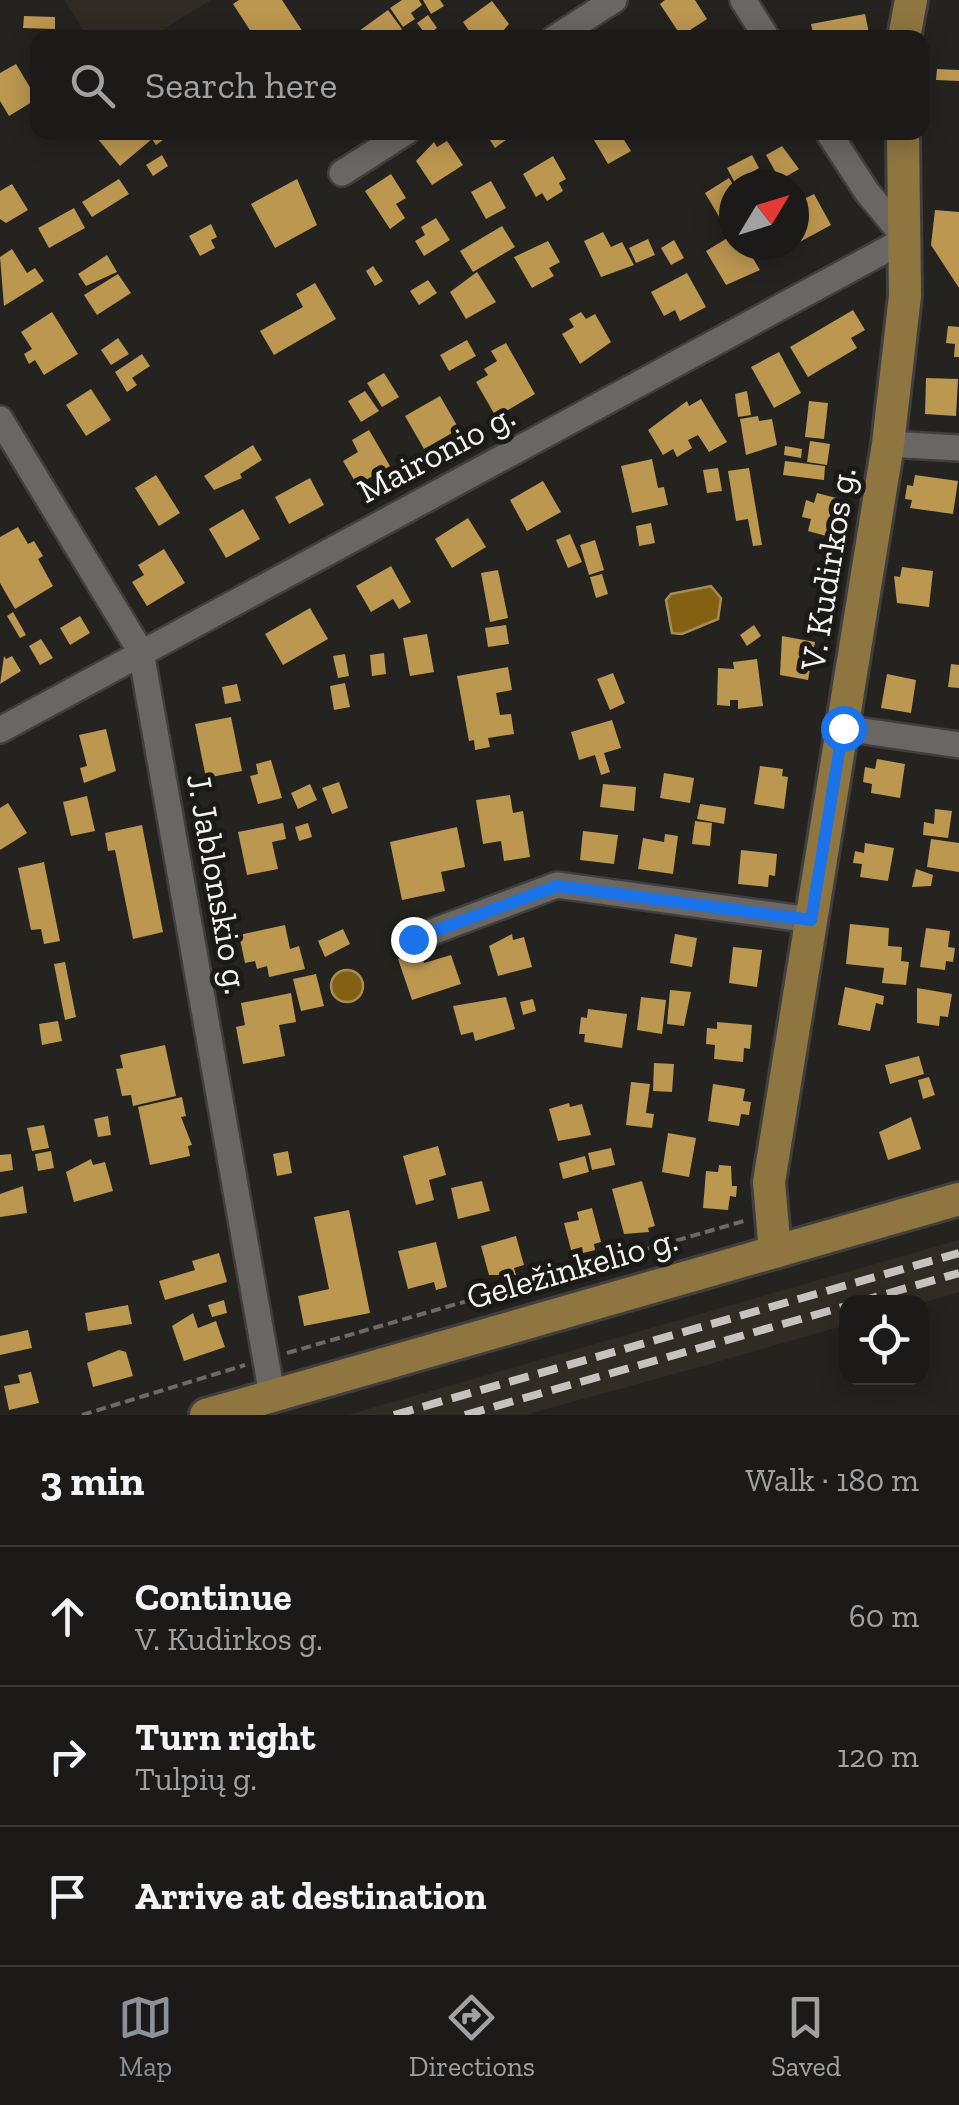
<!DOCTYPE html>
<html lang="en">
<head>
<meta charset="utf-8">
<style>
	body { margin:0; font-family:"Zilla Slab",serif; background:#292725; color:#f1f3f6 }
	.controls { position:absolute; right:30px; bottom:30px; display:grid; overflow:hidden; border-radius:20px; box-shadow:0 5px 25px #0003 }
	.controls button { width:90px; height:90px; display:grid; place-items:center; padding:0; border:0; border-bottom:2px solid #3a3837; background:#1c1a18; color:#f1f3f6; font:50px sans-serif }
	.compass { position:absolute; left:719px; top:170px; width:90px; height:90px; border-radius:50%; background:#1c1a18; box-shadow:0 5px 25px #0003; rotate:52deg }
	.stop { position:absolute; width:30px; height:30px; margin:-22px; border:8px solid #1a73e8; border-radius:50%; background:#fff }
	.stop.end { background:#1a73e8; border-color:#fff; box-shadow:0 2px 10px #0008 }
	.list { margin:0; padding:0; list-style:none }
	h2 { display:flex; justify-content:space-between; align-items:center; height:130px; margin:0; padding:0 40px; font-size:42px }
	h2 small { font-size:32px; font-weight:400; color:#a0a1a2 }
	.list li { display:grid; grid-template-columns:65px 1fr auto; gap:30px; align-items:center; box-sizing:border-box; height:140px; padding:0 40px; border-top:2px solid #3a3837 }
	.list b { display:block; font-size:38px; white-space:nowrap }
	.list p { margin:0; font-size:32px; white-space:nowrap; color:#a0a1a2 }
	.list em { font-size:32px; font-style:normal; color:#a0a1a2 }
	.icon { flex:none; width:55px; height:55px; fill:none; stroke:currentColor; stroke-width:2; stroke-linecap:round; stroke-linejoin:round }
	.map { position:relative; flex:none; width:959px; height:1415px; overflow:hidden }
	.search { position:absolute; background:#1c1a18; box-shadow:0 5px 25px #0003; left:30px; right:30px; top:30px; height:110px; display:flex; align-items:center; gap:25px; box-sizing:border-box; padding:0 35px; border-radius:20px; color:#a0a1a2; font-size:38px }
	.sheet { height:550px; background:#1c1a18 }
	nav { display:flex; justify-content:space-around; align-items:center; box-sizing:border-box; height:140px; border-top:2px solid #3a3837; background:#1c1a18; font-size:28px; color:#a0a1a2 }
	nav a { display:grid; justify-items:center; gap:5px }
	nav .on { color:#8c9099 }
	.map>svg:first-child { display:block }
	.built { fill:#302c23 }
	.water { fill:#846112; stroke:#a68d55; stroke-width:2.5 }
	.building { fill:#bc9750 }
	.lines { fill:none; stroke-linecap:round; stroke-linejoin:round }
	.minor-casing { stroke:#413f3d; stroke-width:30 }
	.major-casing { stroke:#413f3d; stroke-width:38 }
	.path { stroke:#6d6b69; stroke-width:4; stroke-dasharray:10 5; stroke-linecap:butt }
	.minor { stroke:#696663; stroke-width:25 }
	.major { stroke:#8f7641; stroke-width:32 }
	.rail { stroke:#c4c3c0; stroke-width:8; stroke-dasharray:20 10; stroke-linecap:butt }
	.route { stroke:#1a73e8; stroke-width:12 }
	.labels { text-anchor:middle; stroke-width:10; stroke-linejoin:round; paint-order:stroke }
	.street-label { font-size:35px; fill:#f5f4f2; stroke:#1b1a17 }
</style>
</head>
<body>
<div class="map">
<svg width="959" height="1415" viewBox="0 0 959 1415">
	<rect width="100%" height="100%" fill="#252320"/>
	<!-- built -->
	<g class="built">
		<path d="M65 0H211L149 38 87 37Z"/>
		<path d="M959 1240V1292L922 1303 846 1302V1325L703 1366 525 1415H347Z"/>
	</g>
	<!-- water -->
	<g class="water">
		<path d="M711 586 721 598 718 619 682 634 672 633 666 600 671 594Z"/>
		<circle cx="347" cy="986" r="16"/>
	</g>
	<!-- building -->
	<g class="building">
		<path d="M239 0H282L307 38H255L233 4Z"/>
		<path d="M402 0H419L422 5 411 13 415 19 403 27 390 8Z"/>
		<path d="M423 0H440L444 6 431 14Z"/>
		<path d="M665 0H695L707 19 681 36 660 4Z"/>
		<path d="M492 1 509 24 497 38H474L463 22Z"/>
		<path d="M388 10 402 29 390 38H364L359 31Z"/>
		<path d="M865 14 870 38H814L811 24Z"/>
		<path d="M428 15 437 28 427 36 417 23Z"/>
		<path d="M24 16 55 17V29L23 28Z"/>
		<path d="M16 64 37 99 9 116 0 101V73Z"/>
		<path d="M937 69 959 70V81L936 80Z"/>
		<path d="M104 132H163L167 137 156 145 152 139 120 166 97 138Z"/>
		<path d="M485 132H517L495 148Z"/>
		<path d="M595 132H619L631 151 608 164 591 135Z"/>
		<path d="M447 141 463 165 432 185 416 161 434 142 437 147Z"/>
		<path d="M782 146 799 169 780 180 766 155Z"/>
		<path d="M162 155 168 166 153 176 146 165Z"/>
		<path d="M752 155 759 168 752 172 759 185H736L727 168Z"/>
		<path d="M553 156 566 179 559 183 563 191 547 201 542 193 536 197 523 174Z"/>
		<path d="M391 174 406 198 396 204 405 218 390 229 365 191Z"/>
		<path d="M729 178 734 186V220L724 225 705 193Z"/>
		<path d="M119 179 129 194 92 217 82 202Z"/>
		<path d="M297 179 317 225 275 248 251 204Z"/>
		<path d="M491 181 506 208 486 219 471 192Z"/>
		<path d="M12 184 28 210 6 223 0 219V191Z"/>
		<path d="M814 194 831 225 794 245V204Z"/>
		<path d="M74 208 85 228 49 248 38 228Z"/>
		<path d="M935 210 959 212V288L931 245Z"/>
		<path d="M436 218 450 240 424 256 415 241 425 235 421 227Z"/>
		<path d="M211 224 217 237 211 240 215 248 200 256 189 236Z"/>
		<path d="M502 226 515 247 473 272 460 251Z"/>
		<path d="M603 232 611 247 622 242 634 265 601 277 584 241Z"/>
		<path d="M734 234V245H745L760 270 726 285 706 251Z"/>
		<path d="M648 239 655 255 636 263 629 248Z"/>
		<path d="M674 240 684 258 671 265 661 248Z"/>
		<path d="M548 241 560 262 549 268 554 276 532 288 514 257Z"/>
		<path d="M12 249 27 273 35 268 44 281 4 306 0 257Z"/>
		<path d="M107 255 117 272 86 286 78 274Z"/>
		<path d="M373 266 383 281 375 286 366 271Z"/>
		<path d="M477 272 496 302 466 319 450 292Z"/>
		<path d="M687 273 706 307 680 321 675 310 664 316 651 292Z"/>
		<path d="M118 274 131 293 97 315 84 295Z"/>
		<path d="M428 280 437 293 419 305 410 291Z"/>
		<path d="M315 283 336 319 274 355 260 331 303 307 296 294Z"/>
		<path d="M853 310 865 330 851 338 857 348 808 377 790 347Z"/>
		<path d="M52 312 78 354 44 375 35 360 29 364 24 354 32 349 21 332Z"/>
		<path d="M581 312 586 319 595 314 611 342 580 364 562 334 574 327 569 319Z"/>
		<path d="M948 326 959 327V357H954L955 344 946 343Z"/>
		<path d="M118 338 129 354 111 365 101 350Z"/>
		<path d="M467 340 476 356 449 371 440 355Z"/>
		<path d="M506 343 535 394 496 417 476 382 488 375 484 369 497 361 491 351Z"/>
		<path d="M779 352 801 393 774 408 751 367Z"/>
		<path d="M142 354 150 366 132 378 137 385 127 392 115 372Z"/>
		<path d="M384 373 399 397 382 407 367 383Z"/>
		<path d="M926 378 958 379 956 416 925 414Z"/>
		<path d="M91 389 111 420 86 436 66 405Z"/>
		<path d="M365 391 379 411 361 422 348 401Z"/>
		<path d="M747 391 751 415 738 417 735 394Z"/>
		<path d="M440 396 459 429 424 449 405 416Z"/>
		<path d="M701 399 727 442 709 452 698 435 688 440 692 448 677 457 673 449 663 455 648 430 687 401 689 406Z"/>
		<path d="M809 401 828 403 824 439 805 437Z"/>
		<path d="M758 416 759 421 772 419 777 445 746 455 740 419Z"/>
		<path d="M369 430 390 466 357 485 343 461 358 452 352 440Z"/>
		<path d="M810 441 830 444 827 465 807 462Z"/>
		<path d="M253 445 262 460 240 474 242 478 214 490 204 476Z"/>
		<path d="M785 446 802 449 801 458 784 455Z"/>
		<path d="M652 459 658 488 664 487 668 505 632 513 621 466Z"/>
		<path d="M785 461 825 466 824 480 783 475Z"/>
		<path d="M718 468 722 491 707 493 703 470Z"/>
		<path d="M749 468 762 545 753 546 748 519 736 521 728 471Z"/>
		<path d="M156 475 180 513 159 526 135 488Z"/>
		<path d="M915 475 958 481 953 514 910 508 912 500 905 499 907 485 913 486Z"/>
		<path d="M310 478 324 505 289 524 275 497Z"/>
		<path d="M543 481 561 512 527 531 510 500Z"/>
		<path d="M817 493 840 499 830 537 808 531 811 519 802 517 806 500 814 503Z"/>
		<path d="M243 509 260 539 226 558 209 529Z"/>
		<path d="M468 518 486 547 452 568 435 539Z"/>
		<path d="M651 523 655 543 639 546 636 526Z"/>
		<path d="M18 527 28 544 34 541 43 556 38 559 53 586 15 609 0 583V537Z"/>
		<path d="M570 534 582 562 568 568 556 540Z"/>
		<path d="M595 540 604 570 589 575 580 545Z"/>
		<path d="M164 549 185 583 147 606 132 582 144 575 138 565Z"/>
		<path d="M391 566 411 602 399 609 393 599 371 612 356 586Z"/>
		<path d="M902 567 933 571 929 607 897 603 894 576 900 577Z"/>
		<path d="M498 570 508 618 490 622 481 573Z"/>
		<path d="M602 574 608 594 596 598 590 577Z"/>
		<path d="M310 608 328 639 283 665 265 634Z"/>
		<path d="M13 612 26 635 20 638 7 616Z"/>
		<path d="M80 616 90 633 70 645 60 628Z"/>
		<path d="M506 625 509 644 488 647 485 628Z"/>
		<path d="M754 625 761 636 747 646 740 635Z"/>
		<path d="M427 634 434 672 410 676 403 638Z"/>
		<path d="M782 636 815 642 808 680 780 675Z"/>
		<path d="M41 639 53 658 40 665 29 646Z"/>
		<path d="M384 653 386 674 372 676 370 655Z"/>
		<path d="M345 654 349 676 338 678 333 656Z"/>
		<path d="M4 656 6 659 12 656 21 671 0 684Z"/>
		<path d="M757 659 763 706 738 709V700H730V706L717 705 718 668 734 669 733 662Z"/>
		<path d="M951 664 959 665V688L948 687Z"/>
		<path d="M508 667 512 690 496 693 500 715 511 714 514 734 488 738 490 747 475 750 474 740 469 741 457 676Z"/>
		<path d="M613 673 625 703 610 710 597 679Z"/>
		<path d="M887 674 916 680 911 713 881 708Z"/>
		<path d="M345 683 350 707 334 710 330 686Z"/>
		<path d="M237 684 241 701 225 704 222 687Z"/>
		<path d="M231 717 242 771 206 778 195 724Z"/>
		<path d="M612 720 621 748 604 753 610 772 601 775 595 755 579 760 571 732Z"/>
		<path d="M106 729 116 771 84 783 80 768 87 766 79 735Z"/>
		<path d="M877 759 905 764 900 798 871 793 872 784 863 782 865 767 875 769Z"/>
		<path d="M271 760 282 798 258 804 250 776 258 774 256 764Z"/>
		<path d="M760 766 783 769 782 776 788 777 784 809 754 804Z"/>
		<path d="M664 773 694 778 690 803 660 798Z"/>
		<path d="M339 782 348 808 332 814 322 788Z"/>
		<path d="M310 784 317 800 298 809 291 793Z"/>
		<path d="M603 784 636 787 634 811 600 807Z"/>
		<path d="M510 795 513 813 523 811 530 857 504 861 501 841 483 844 476 800Z"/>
		<path d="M87 796 95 831 71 836 63 802Z"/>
		<path d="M8 803 27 833 0 850V808Z"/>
		<path d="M700 804 726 808 724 824 697 819Z"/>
		<path d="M935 809 952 811 948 838 923 835 924 822 934 824Z"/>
		<path d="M695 821 712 823 710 846 692 844Z"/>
		<path d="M283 823 286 839 272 842 278 869 247 875 238 832Z"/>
		<path d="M308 823 312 837 299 841 295 827Z"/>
		<path d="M142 825 163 932 133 939 115 850 108 851 105 833Z"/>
		<path d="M457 827 465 867 441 872 445 891 402 900 390 842Z"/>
		<path d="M583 831 618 835 614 864 580 860Z"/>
		<path d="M665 834 678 836 673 874 638 869 643 838 664 842Z"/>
		<path d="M931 839 959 843V872L927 867Z"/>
		<path d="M865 843 894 848 888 881 860 877 862 864 853 863 855 851 864 853Z"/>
		<path d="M741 850 777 854 775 876 769 875 768 887 738 884Z"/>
		<path d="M44 862 60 941 44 944 41 929 31 930 18 868Z"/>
		<path d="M916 869 933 875 931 886 912 887Z"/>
		<path d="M850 924 889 928 888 946 902 947 901 961 909 962 906 985 882 983 884 968 846 964Z"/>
		<path d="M285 925 290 949 299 946 305 969 269 977 267 966 257 969 255 961 245 963 239 935Z"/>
		<path d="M926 928 950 931 948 947 955 948 953 962 946 961 945 970 920 967Z"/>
		<path d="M343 929 350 944 325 957 318 941Z"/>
		<path d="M512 934 513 940 524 937 532 967 498 976 489 946Z"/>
		<path d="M675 934 697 938 692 967 670 963Z"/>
		<path d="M733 947 762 950 757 987 729 983Z"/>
		<path d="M420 952 424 963 451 955 461 984 412 1000 398 959Z"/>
		<path d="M65 962 76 1017 65 1020 54 964Z"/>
		<path d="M316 974 324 1006 301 1011 293 979Z"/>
		<path d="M845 987 884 996 883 1005 876 1003 870 1031 838 1025Z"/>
		<path d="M917 988 952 994 948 1017 940 1016 939 1026 917 1023Z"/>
		<path d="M670 990 691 992 684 1026 667 1024Z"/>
		<path d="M291 993 296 1022 279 1025 285 1056 243 1064 236 1027 245 1025 241 1003Z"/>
		<path d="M506 997 515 1029 475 1041 473 1032 461 1035 453 1006Z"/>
		<path d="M641 997 666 1000 662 1034 637 1030Z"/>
		<path d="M533 999 536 1011 523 1015 520 1002Z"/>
		<path d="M588 1009 627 1014 622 1048 584 1042 585 1034H579L581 1017 587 1018Z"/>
		<path d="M58 1021 62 1041 42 1045 39 1024Z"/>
		<path d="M717 1022 752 1025 750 1049 744 1048 743 1062 714 1059 715 1045 706 1044 707 1028 717 1029Z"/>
		<path d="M165 1045 176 1096 133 1106 131 1095 122 1096 116 1069 123 1068 120 1055Z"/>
		<path d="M919 1056 924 1074 890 1084 885 1065Z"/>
		<path d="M654 1063 674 1064 672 1092 653 1091Z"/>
		<path d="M929 1077 935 1095 923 1099 918 1080Z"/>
		<path d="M631 1082 650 1084 646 1113 654 1114 652 1128 626 1125Z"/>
		<path d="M713 1084 745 1089 743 1101 751 1102 749 1115 741 1114 739 1126 708 1121Z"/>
		<path d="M182 1097 186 1116 181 1117 192 1145 188 1146 190 1156 150 1165 138 1107Z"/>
		<path d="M569 1103 570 1107 582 1104 591 1135 558 1141 549 1109Z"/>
		<path d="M108 1116 111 1135 98 1137 94 1119Z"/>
		<path d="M911 1117 921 1149 888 1160 879 1132Z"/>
		<path d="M44 1125 49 1148 32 1151 27 1128Z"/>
		<path d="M668 1133 696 1138 689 1177 662 1172Z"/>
		<path d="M438 1146 446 1175 429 1180 434 1200 416 1205 403 1156Z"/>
		<path d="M611 1148 615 1165 592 1170 588 1153Z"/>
		<path d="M51 1151 54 1168 38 1171 35 1154Z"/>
		<path d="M288 1151 292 1173 277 1176 273 1154Z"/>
		<path d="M11 1154 13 1170 0 1172V1155Z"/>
		<path d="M585 1156 589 1172 563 1179 559 1163Z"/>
		<path d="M91 1159 93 1165 105 1162 113 1191 74 1202 66 1172Z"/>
		<path d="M719 1165 731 1166 732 1186H737L736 1197 730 1196 728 1210 703 1208 706 1171 718 1172Z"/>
		<path d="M482 1181 490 1211 458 1219 451 1188Z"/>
		<path d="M642 1181 655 1226 648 1228 649 1232 624 1234 612 1189Z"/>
		<path d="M23 1186 27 1213 0 1217V1194Z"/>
		<path d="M592 1208 601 1242 594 1244 595 1250 583 1253 582 1247 571 1250 564 1223 579 1220 577 1212Z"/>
		<path d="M349 1210 370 1313 304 1326 298 1296 329 1289 314 1217Z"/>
		<path d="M516 1236 524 1265 514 1268 516 1275H489L481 1246Z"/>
		<path d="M436 1242 447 1287 436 1290 434 1282 408 1289 398 1251Z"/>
		<path d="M219 1253 227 1282 165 1300 159 1281 195 1270 192 1261Z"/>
		<path d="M224 1300 227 1313 212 1317 208 1305Z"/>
		<path d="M128 1305 132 1324 88 1331 85 1313Z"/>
		<path d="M193 1313 198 1328 216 1321 225 1347 184 1361 172 1326Z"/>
		<path d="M28 1330 32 1348 0 1355V1336Z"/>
		<path d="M119 1350 126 1352 133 1376 93 1387 87 1363Z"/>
		<path d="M31 1372 39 1403 9 1410 4 1386 20 1383 18 1375Z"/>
	</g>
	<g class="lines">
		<defs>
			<g id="minor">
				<path d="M743 0 767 38"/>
				<path d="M555 38 614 0"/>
				<path d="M342 173 406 132"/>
				<path d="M0 419 141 652 272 1395"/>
				<path d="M888 444 959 448"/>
				<path d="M843 728 959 745"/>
				<path d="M0 730 906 239 867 192 828 132"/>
				<path d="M413 939 557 885 811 920"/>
			</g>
			<g id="major">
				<path d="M904 38 911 0"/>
				<path d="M775 1252 769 1182 888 444 905 296 903 132"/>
				<path d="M206 1415 959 1199"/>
			</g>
		</defs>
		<!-- minor casing -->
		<use href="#minor" class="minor-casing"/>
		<!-- major casing -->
		<use href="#major" class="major-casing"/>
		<!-- path -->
		<g class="path">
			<path d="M287 1353 744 1221"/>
			<path d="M82 1415 245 1365"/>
		</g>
		<!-- minor -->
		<use href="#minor" class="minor"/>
		<!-- major -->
		<use href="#major" class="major"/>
		<!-- rail -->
		<g class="rail">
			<path d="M858 1302 959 1273"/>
			<path d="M394 1415 959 1253"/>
			<path d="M465 1415 846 1306"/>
		</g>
	</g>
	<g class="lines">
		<!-- route -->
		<path class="route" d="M413 939 557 886 811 920 843 728"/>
	</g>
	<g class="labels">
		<!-- street labels -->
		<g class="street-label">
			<text transform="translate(436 453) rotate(-28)" y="12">Maironio g.</text>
			<text transform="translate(828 569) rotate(-81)" y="12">V. Kudirkos g.</text>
			<text transform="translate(218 884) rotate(80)" y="12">J. Jablonskio g.</text>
			<text transform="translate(572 1268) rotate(-16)" y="12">Geležinkelio g.</text>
		</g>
	</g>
</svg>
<div class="controls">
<button><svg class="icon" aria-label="locate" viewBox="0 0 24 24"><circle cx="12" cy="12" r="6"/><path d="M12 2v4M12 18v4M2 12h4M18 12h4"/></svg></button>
</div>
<svg class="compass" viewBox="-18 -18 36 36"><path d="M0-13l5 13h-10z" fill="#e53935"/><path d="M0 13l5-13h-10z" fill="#a0a1a2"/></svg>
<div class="stop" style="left:843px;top:728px"></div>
<div class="stop end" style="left:413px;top:939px"></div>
<div class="search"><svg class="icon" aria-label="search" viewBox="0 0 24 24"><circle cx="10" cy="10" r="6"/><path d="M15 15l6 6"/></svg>Search here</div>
</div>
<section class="sheet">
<h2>3 min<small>Walk · 180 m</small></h2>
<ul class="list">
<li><svg class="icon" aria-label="ahead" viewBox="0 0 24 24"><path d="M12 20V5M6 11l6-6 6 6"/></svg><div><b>Continue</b><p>V. Kudirkos g.</p></div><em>60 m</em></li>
<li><svg class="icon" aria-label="right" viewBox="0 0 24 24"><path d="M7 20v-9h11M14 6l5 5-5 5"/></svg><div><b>Turn right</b><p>Tulpių g.</p></div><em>120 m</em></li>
<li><svg class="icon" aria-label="arrive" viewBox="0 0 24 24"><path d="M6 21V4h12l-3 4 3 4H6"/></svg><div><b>Arrive at destination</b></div></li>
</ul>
</section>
<nav>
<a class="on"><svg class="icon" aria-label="map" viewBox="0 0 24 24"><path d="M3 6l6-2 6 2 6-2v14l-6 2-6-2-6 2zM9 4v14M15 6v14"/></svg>Map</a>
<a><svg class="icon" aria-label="directions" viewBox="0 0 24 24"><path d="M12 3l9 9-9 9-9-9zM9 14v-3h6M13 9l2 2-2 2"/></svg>Directions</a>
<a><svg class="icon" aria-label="saved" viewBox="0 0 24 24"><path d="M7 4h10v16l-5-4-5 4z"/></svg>Saved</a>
</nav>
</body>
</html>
